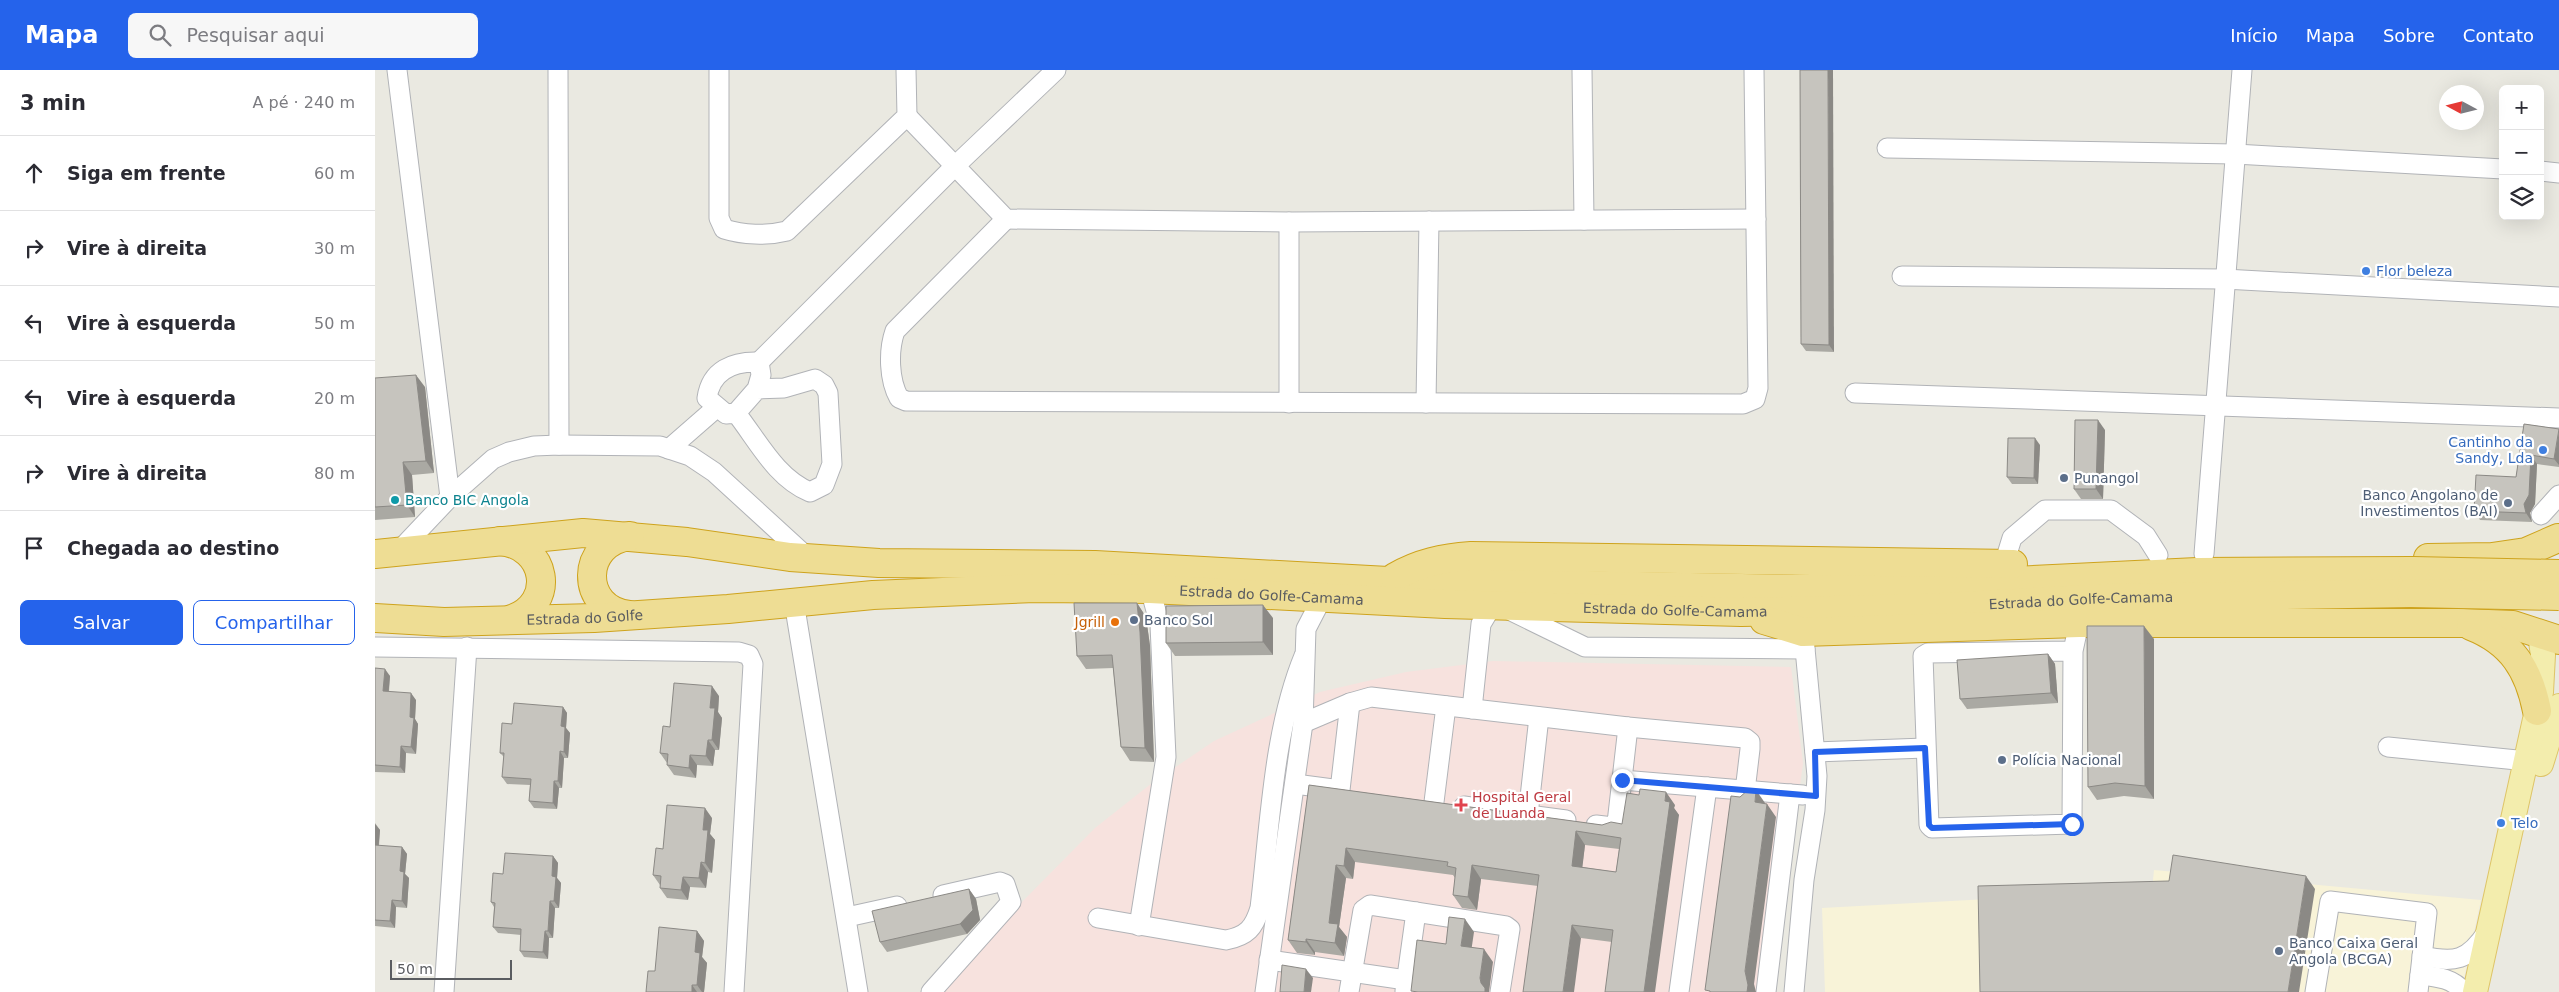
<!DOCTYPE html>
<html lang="pt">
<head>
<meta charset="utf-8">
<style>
	body { margin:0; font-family:"DejaVu Sans",sans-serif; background:#f7f7f7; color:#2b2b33 }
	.controls { position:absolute; right:15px; top:15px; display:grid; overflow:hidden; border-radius:8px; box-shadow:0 5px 20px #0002 }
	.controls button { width:45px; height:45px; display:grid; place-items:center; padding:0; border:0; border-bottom:1px solid #e1e1e2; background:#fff; color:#2b2b33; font:25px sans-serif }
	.compass { position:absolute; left:2064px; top:15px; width:45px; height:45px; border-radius:50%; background:#fff; box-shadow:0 5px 20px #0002; rotate:277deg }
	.scale { position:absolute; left:15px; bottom:12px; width:122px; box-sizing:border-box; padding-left:5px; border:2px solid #5a5c60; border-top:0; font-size:14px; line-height:18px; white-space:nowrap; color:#5a5c60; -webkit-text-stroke:4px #fff; paint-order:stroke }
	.stop { position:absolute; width:15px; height:15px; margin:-11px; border:4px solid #2563eb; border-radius:50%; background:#fff }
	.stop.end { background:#2563eb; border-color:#fff; box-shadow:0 1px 5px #0008 }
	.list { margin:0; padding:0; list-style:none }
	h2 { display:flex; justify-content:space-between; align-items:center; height:65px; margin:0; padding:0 20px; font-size:21px }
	h2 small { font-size:16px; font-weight:400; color:#7c7c81 }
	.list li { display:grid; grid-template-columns:32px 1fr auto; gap:15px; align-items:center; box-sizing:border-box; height:75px; padding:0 20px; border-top:1px solid #e1e1e2 }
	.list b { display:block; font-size:19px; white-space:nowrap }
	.list em { font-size:16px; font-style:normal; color:#7c7c81 }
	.actions { display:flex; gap:10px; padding:15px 20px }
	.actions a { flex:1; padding:11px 0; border:1px solid #2563eb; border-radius:8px; text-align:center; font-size:18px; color:#2563eb }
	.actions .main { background:#2563eb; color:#fff }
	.icon { flex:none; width:28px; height:28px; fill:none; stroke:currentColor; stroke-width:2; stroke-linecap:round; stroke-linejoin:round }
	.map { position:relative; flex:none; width:2184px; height:922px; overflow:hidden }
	header { display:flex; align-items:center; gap:30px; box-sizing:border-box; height:70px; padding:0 25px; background:#2563eb; color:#fff }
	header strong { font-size:24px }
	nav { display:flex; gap:28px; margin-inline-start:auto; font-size:18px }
	.search { width:350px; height:45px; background:#f7f7f7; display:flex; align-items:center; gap:12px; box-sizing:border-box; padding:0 18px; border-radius:8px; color:#7c7c81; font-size:19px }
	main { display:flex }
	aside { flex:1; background:#fff }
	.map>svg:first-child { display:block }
	.commercial { fill:#f8f3d8 }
	.medical { fill:#f7e2de }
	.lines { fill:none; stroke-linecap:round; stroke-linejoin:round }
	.minor-casing { stroke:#b1b3b7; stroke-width:21 }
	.major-casing { stroke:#dec467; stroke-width:26 }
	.highway-casing { stroke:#cea31d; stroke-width:30 }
	.minor { stroke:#fff; stroke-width:19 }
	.major { stroke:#f3edad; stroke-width:24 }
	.highway { stroke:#eedd94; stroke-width:28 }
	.highway-bridge-casing { stroke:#cea31d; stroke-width:30; stroke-linecap:butt }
	.highway-bridge { stroke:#eedd94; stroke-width:28 }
	.wall { fill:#aaa9a3; fill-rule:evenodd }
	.shaded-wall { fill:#8b8985 }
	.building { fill:#c6c4be; stroke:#8b8985; fill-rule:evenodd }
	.route { stroke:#2563eb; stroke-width:6 }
	.shop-dot { fill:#3f7fe0; stroke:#fff; stroke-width:2 }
	.service-dot { fill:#5c6f8a; stroke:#fff; stroke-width:2 }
	.culture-dot { fill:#0f9aa8; stroke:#fff; stroke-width:2 }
	.food-dot { fill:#e8710a; stroke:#fff; stroke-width:2 }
	.health-dot { fill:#e0444e; stroke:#fff; stroke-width:2 }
	.labels { text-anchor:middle; stroke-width:4.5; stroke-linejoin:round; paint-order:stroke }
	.shop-label { font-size:14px; fill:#366cbe; stroke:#fff; text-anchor:start }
	.service-label { font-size:14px; fill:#4e5e75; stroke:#fff; text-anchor:start }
	.culture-label { font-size:14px; fill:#0d838f; stroke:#fff; text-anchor:start }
	.street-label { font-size:14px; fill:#5a5c60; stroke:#fff }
	.food-label { font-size:14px; fill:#c56008; stroke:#fff; text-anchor:end }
	.health-label { font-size:14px; fill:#be3a42; stroke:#fff; text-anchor:start }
</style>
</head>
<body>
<header>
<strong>Mapa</strong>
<div class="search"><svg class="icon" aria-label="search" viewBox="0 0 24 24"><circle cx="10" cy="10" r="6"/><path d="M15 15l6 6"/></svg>Pesquisar aqui</div>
<nav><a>Início</a><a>Mapa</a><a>Sobre</a><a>Contato</a></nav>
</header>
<main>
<aside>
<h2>3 min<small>A pé · 240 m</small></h2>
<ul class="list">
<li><svg class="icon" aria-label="ahead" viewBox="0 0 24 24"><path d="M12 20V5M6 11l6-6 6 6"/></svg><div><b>Siga em frente</b></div><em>60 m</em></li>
<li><svg class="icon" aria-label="right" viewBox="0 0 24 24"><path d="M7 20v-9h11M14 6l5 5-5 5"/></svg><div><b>Vire à direita</b></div><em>30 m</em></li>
<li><svg class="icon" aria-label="left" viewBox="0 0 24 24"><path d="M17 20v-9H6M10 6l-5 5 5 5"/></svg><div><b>Vire à esquerda</b></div><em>50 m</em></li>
<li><svg class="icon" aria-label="left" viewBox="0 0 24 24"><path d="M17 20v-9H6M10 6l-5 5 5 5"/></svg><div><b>Vire à esquerda</b></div><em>20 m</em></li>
<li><svg class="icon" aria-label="right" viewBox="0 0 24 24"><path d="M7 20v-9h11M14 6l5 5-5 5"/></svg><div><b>Vire à direita</b></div><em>80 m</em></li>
<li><svg class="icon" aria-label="arrive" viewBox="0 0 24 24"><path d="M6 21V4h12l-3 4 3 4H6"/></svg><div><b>Chegada ao destino</b></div></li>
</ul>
<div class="actions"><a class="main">Salvar</a><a>Compartilhar</a></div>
</aside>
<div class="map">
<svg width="2184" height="922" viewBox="0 0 2184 922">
	<rect width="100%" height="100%" fill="#eae9e1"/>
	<!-- commercial -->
	<path class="commercial" d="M1779 800 2106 830 2086 922H1450L1447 838 1777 820Z"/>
	<!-- medical -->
	<path class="medical" d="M1118 591 1416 597 1428 693 1398 922H558L720 758 777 713 839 671 945 622 1031 602Z"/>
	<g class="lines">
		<defs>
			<g id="minor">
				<path d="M22 0 75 427"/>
				<path d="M183 0 184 375"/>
				<path d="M344 0V148L349 159C368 165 392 166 412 161L532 46 531 0"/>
				<path d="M1207 0 1209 150"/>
				<path d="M532 46 631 149 914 152 1381 149"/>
				<path d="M1512 78 1860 84 2128 99"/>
				<path d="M2165 101 2184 103"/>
				<path d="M631 149 520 261C513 281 514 310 524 328L531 331 1368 334 1380 329 1383 318 1379 0"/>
				<path d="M914 152V333"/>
				<path d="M1527 206 1849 209 2184 227"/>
				<path d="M384 292 579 97 681 0"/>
				<path d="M1480 323 2184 348"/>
				<path d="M1051 333 1054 151"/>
				<path d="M361 343C383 371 401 408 435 422L449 415 457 394 453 323 449 315 440 309 409 318 382 319 361 343 351 344 332 328C336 300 358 291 384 292L386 305 382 319"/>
				<path d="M294 379 341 338"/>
				<path d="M2166 445 2184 425"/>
				<path d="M23 482 75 427 118 389 134 382 159 376 184 375 285 376 315 386 339 402 433 488"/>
				<path d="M1829 484 1867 0"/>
				<path d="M1629 494 1637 468 1670 440H1736L1771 466 1783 485"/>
				<path d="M419 532 483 922"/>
				<path d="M0 577 364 582 374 585 378 594 359 922"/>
				<path d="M1698 581 1553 583 1548 586 1554 755 1557 758 1697 754 1698 581 1704 553"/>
				<path d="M1097 639 1106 554 1115 539 1124 535 1210 577 1430 579"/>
				<path d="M928 653 975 633 996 627 1253 657 1370 668 1375 672V679L1370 721"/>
				<path d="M2013 677 2152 691"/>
				<path d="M1440 682 1550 678"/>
				<path d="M1247 710 1428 725"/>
				<path d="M920 714 958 719"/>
				<path d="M965 720 975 633"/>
				<path d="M1059 732 1071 636"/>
				<path d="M1089 736 1191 750"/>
				<path d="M1153 745 1164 647"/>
				<path d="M1221 755 1238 757 1242 753 1253 657"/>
				<path d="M472 847 522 836"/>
				<path d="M723 848 851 870C872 866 879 858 885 838 895 756 898 661 929 586"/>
				<path d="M764 856 791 687 785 555 775 519"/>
				<path d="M2047 886C2080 893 2093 891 2112 862"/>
				<path d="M894 890 1031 910"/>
				<path d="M2045 905C2063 907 2077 908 2089 922"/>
				<path d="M1030 921 1041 842"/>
				<path d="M69 922 92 577"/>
				<path d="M556 922 636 832 630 814 625 812 568 825"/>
				<path d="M890 922 928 653 931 559 945 532 959 528"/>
				<path d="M974 922 988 840 995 835 1131 856 1135 859 1125 922"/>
				<path d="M1304 922 1332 717"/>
				<path d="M1391 922 1415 724"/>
				<path d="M1419 922 1429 810 1440 740 1442 706 1429 568"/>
				<path d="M1940 922 1955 831 2052 843 2043 922"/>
			</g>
			<g id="major">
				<path d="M2166 694 2184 636"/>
				<path d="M2100 922 2166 622 2168 585 2165 565"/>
			</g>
			<g id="highway">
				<path d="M125 471C172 475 182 533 137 549"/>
				<path d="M0 484 208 463 312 472 415 487 504 493 720 495 1013 511 1417 519 1518 517 1822 502 2038 501"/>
				<path d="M2053 488 2117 487 2151 482 2183 468"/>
				<path d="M1020 507C1044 493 1068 488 1096 486L1638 494"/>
				<path d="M254 545C204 539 205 472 255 466"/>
				<path id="s1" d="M0 548 69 552 219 548 353 539 498 525 660 518 775 519 1070 534 1366 542 1547 538 1731 528 2036 523"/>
				<path d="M1389 550 1428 562 1704 553H2088L2138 555 2184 570"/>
				<path d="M2096 556C2137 572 2154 600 2162 641"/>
			</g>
		</defs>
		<!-- minor casing -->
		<use href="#minor" class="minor-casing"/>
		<!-- major casing -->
		<use href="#major" class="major-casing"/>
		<!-- highway casing -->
		<use href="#highway" class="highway-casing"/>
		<!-- minor -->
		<use href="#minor" class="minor"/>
		<!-- major -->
		<use href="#major" class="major"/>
		<!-- highway -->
		<use href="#highway" class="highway"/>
		<defs>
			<g id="highway-bridge">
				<path d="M2038 501 2184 504"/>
				<path d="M2036 523 2184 526"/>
			</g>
		</defs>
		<!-- highway-bridge casing -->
		<use href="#highway-bridge" class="highway-bridge-casing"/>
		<!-- highway-bridge -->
		<use href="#highway-bridge" class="highway-bridge"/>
	</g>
	<!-- wall -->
	<g class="wall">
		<path d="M1425 0 1459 282 1431 281 1426 274Z"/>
		<path d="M0 308 50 317 59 403 37 405 40 447 0 450Z"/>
		<path d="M2149 354 2184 359V397L2162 394 2160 434 2155 443 2157 452 2105 450 2099 441 2141 407Z"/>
		<path d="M1730 360 1728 429H1706L1699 419Z"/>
		<path d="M1665 375 1663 414H1637L1632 407Z"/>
		<path d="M762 533 771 547 775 576 779 692 755 691 746 677 738 598 711 599 702 586Z"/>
		<path d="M898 548V585L800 586 791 573Z"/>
		<path d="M1779 569V729L1749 726 1722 730 1713 717Z"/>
		<path d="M1673 584 1680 594 1683 633 1592 639 1585 629Z"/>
		<path d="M0 598 15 606 14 622 41 630 40 649 43 654 41 684 31 683 30 703 0 702Z"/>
		<path d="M344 626 343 642 347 648 344 680H340L338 696 322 695 321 708 299 705 292 695V693L285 683 295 657Z"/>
		<path d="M188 637 192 643 191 658 195 663 193 688H189L187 718H184L182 739 159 738 154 731 155 715 132 714 127 707 129 687 125 683 137 654Z"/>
		<path d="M934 715 1227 755 1247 754 1300 735 1299 738 1304 745 1237 872 1206 868 1163 816 1106 809 1102 840 1087 838 1078 825 1080 808 1078 805 980 792 978 809 971 808 964 857 972 867 969 886 940 882V885L922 883 913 870ZM1210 775 1244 779 1241 802 1207 797Z"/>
		<path d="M337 748 335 764 340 770 337 803 333 802 331 818 315 817 313 830 292 828 285 818V815L278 805 288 779Z"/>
		<path d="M0 753 5 760 4 776 27 777 32 784 30 804 34 808 32 838 21 837 20 858 0 856Z"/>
		<path d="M178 786 183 793 182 808 186 813 184 838H180L178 868H174L173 889 149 887 145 881 146 865 123 863 118 857 119 837 116 832 128 804Z"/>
		<path d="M594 819 601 829 605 850 592 864 512 882 505 872Z"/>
		<path d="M322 861 329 871 327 887 332 893 329 922H271L280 901Z"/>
	</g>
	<!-- shaded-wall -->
	<g class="shaded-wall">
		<path d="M1453 0H1458L1459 282 1454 275Z"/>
		<path d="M41 305 50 317 59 403 51 391Z"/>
		<path d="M1723 350 1730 360 1728 429 1721 419Z"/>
		<path d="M2184 362V395L2179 389Z"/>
		<path d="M1660 368 1665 375 1663 414 1659 408Z"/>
		<path d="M2156 385 2162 394 2160 434 2155 443 2157 452 2151 443 2149 434Z"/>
		<path d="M28 392 37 405 40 447 32 435Z"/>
		<path d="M762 533 771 547 775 576 779 692 770 678Z"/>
		<path d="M888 535 898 548V585L888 572Z"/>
		<path d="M1769 556 1779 569V729L1770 716Z"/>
		<path d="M1673 584 1680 594 1683 633 1676 623Z"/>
		<path d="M10 599 15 606 13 628 8 621Z"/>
		<path d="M337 616 344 626 343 642 347 648 344 680 337 670 335 638Z"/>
		<path d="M36 623 41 630 40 649 43 654 41 684 36 677 35 647Z"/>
		<path d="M188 637 192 643 191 658 195 663 193 688 189 682 186 656Z"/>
		<path d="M333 670 340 680 338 696 331 686Z"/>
		<path d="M26 676 31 683 30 703 25 697Z"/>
		<path d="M185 681 189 688 187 718 183 711Z"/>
		<path d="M315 685 322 695 321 708 314 698Z"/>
		<path d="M179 711 184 718 182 739 178 733Z"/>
		<path d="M1381 720 1390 733 1389 745 1380 732Z"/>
		<path d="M1291 722 1300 735 1299 738 1304 745 1280 922H1269Z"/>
		<path d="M1392 734 1401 747 1379 914 1381 922H1372L1370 901Z"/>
		<path d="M330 738 337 748 335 764 340 770 337 803 330 793 328 760Z"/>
		<path d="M0 754 5 760 3 782 0 777Z"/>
		<path d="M1201 761 1210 775 1206 809 1197 796Z"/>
		<path d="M27 777 32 784 30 804 34 808 32 838 27 831 25 801Z"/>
		<path d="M971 778 980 792 978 809 969 796Z"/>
		<path d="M178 786 183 793 182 808 186 813 184 838 179 831 177 806Z"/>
		<path d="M326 792 333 802 331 818 324 808Z"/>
		<path d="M961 795 971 808 964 857 972 867 969 886 960 873 954 853Z"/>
		<path d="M1097 795 1106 809 1102 840 1093 827Z"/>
		<path d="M1931 806 1940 819 1924 922H1913Z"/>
		<path d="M308 807 315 817 313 830 306 820Z"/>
		<path d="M594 819 601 829 605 850 592 864 585 854Z"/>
		<path d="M17 830 21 837 20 858 15 851Z"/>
		<path d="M175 831 180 838 178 868 173 861Z"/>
		<path d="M1090 849 1099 862 1095 889 1086 876Z"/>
		<path d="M1197 855 1206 868 1199 922H1188Z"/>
		<path d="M170 861 174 868 173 889 168 882Z"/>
		<path d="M322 861 329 871 327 887 332 893 329 922H327L322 915 320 882Z"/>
		<path d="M931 869 940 882V885L931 872Z"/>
		<path d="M1109 879 1118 892 1114 922H1110L1106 913 1105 908Z"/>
		<path d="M931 899 938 908 936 922H929Z"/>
		<path d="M317 915 322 922H317Z"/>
	</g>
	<!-- building -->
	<g class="building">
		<path d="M1425 0H1453L1454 275 1426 274Z"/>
		<path d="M41 305 51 391 28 392 32 435 0 437V308Z"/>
		<path d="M1700 350H1723L1721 419H1699Z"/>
		<path d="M2149 354 2184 359 2179 389 2156 385 2154 425 2149 434 2151 443 2099 441 2101 405 2141 407Z"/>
		<path d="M1633 368H1660L1659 408 1632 407Z"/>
		<path d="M699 533H762L765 562 770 678 746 677 737 585 702 586Z"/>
		<path d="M888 535V572L791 573V536Z"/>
		<path d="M1712 556H1769L1770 716 1740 713 1713 717Z"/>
		<path d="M1673 584 1676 623 1585 629 1582 590Z"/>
		<path d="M0 598 10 599 8 621 36 623 35 647 39 648 36 677 26 676 25 697 0 695Z"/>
		<path d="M299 613 337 616 335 638H340L337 670H333L331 686 315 685 314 698 292 695 293 684 285 683 288 656 295 657Z"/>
		<path d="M139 633 188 637 186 656 190 657 189 682 185 681 183 711H179L178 733 154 731 156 709 127 707 129 683H125L127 653 137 654Z"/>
		<path d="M934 715 1227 755 1236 752 1247 754 1252 723 1264 725 1265 719 1291 722 1290 731 1295 732 1269 922H1230L1238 860 1197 855 1188 922H1148L1164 805 1097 795 1093 827 1078 825 1081 798 1072 796 1073 792 971 778 969 796 961 795 954 853 963 854 960 873 931 869V872L913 870ZM1201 761 1246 768 1241 802 1197 796Z"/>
		<path d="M1374 719 1381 720 1380 732 1392 734 1370 901 1373 915 1372 922H1335V921L1330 920 1356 726 1365 727Z"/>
		<path d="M292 735 330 738 328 760H333L330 793 326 792 324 808 308 807 306 820 285 818 286 806 278 805 281 778 288 779Z"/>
		<path d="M0 775 27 777 25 801 29 802 27 831 17 830 15 851 0 850Z"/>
		<path d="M130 783 178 786 177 806 181 807 179 831H175L173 861H170L168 882 145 881 146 859 118 857 120 833 116 832 118 803 128 804Z"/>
		<path d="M1798 785 1931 806 1913 922H1605L1603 816 1794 811Z"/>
		<path d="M594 819 598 840 585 854 505 872 497 841Z"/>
		<path d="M1074 847 1090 849 1086 876 1109 879 1105 908 1106 913 1110 918V922H1043L1036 921 1042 870 1071 874Z"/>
		<path d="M284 857 322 861 320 882 325 883 322 915H317V922H271L273 901H280Z"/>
		<path d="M907 895 931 899 929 922H905Z"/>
	</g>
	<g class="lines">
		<!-- route -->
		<path class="route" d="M1247 710 1441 726 1440 682 1550 678 1554 755 1557 758 1697 754"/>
	</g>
	<!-- markers -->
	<g class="shop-dot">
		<circle cx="1991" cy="201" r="5"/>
		<circle cx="2168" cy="380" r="5"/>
		<circle cx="2126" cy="753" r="5"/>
	</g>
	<g class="service-dot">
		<circle cx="1689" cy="408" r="5"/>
		<circle cx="2133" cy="433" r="5"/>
		<circle cx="759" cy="550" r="5"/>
		<circle cx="1627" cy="690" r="5"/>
		<circle cx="1904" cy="881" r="5"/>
	</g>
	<circle class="culture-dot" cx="20" cy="430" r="5"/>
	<circle class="food-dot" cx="740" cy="552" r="5"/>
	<path class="health-dot" d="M1083.5 727.5h5v5h5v5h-5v5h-5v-5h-5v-5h5z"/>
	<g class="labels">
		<!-- shop labels -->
		<g class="shop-label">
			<text x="2001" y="206">Flor beleza</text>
			<text x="2158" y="377" text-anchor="end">Cantinho da<tspan x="2158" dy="16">Sandy, Lda</tspan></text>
			<text x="2136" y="758">Telo</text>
		</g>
		<!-- service labels -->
		<g class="service-label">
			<text x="1699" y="413">Punangol</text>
			<text x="2123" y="430" text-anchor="end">Banco Angolano de<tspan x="2123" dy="16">Investimentos (BAI)</tspan></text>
			<text x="769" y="555">Banco Sol</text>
			<text x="1637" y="695">Polícia Nacional</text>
			<text x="1914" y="878">Banco Caixa Geral<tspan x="1914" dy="16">Angola (BCGA)</tspan></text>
		</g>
		<!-- culture labels -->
		<g class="culture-label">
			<text x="30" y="435">Banco BIC Angola</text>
		</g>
		<!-- street labels -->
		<g class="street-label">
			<text dy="5" stroke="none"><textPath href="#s1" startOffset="898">Estrada do Golfe-Camama</textPath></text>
			<text dy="5" stroke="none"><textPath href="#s1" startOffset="1708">Estrada do Golfe-Camama</textPath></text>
			<text dy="5" stroke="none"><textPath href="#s1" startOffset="1302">Estrada do Golfe-Camama</textPath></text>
			<text dy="5" stroke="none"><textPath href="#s1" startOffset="210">Estrada do Golfe</textPath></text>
		</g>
		<!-- food labels -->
		<g class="food-label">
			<text x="730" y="557">Jgrill</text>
		</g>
		<!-- health labels -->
		<g class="health-label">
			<text x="1097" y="732">Hospital Geral<tspan x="1097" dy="16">de Luanda</tspan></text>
		</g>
	</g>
</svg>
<div class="controls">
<button>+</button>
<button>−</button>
<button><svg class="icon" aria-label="layers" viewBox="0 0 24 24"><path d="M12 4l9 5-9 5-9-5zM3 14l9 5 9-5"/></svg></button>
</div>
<svg class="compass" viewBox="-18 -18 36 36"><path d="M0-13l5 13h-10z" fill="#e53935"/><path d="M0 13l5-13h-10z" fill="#7c7c81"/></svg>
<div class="scale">50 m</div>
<div class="stop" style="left:1697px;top:754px"></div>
<div class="stop end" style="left:1247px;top:710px"></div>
</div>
</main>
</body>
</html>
